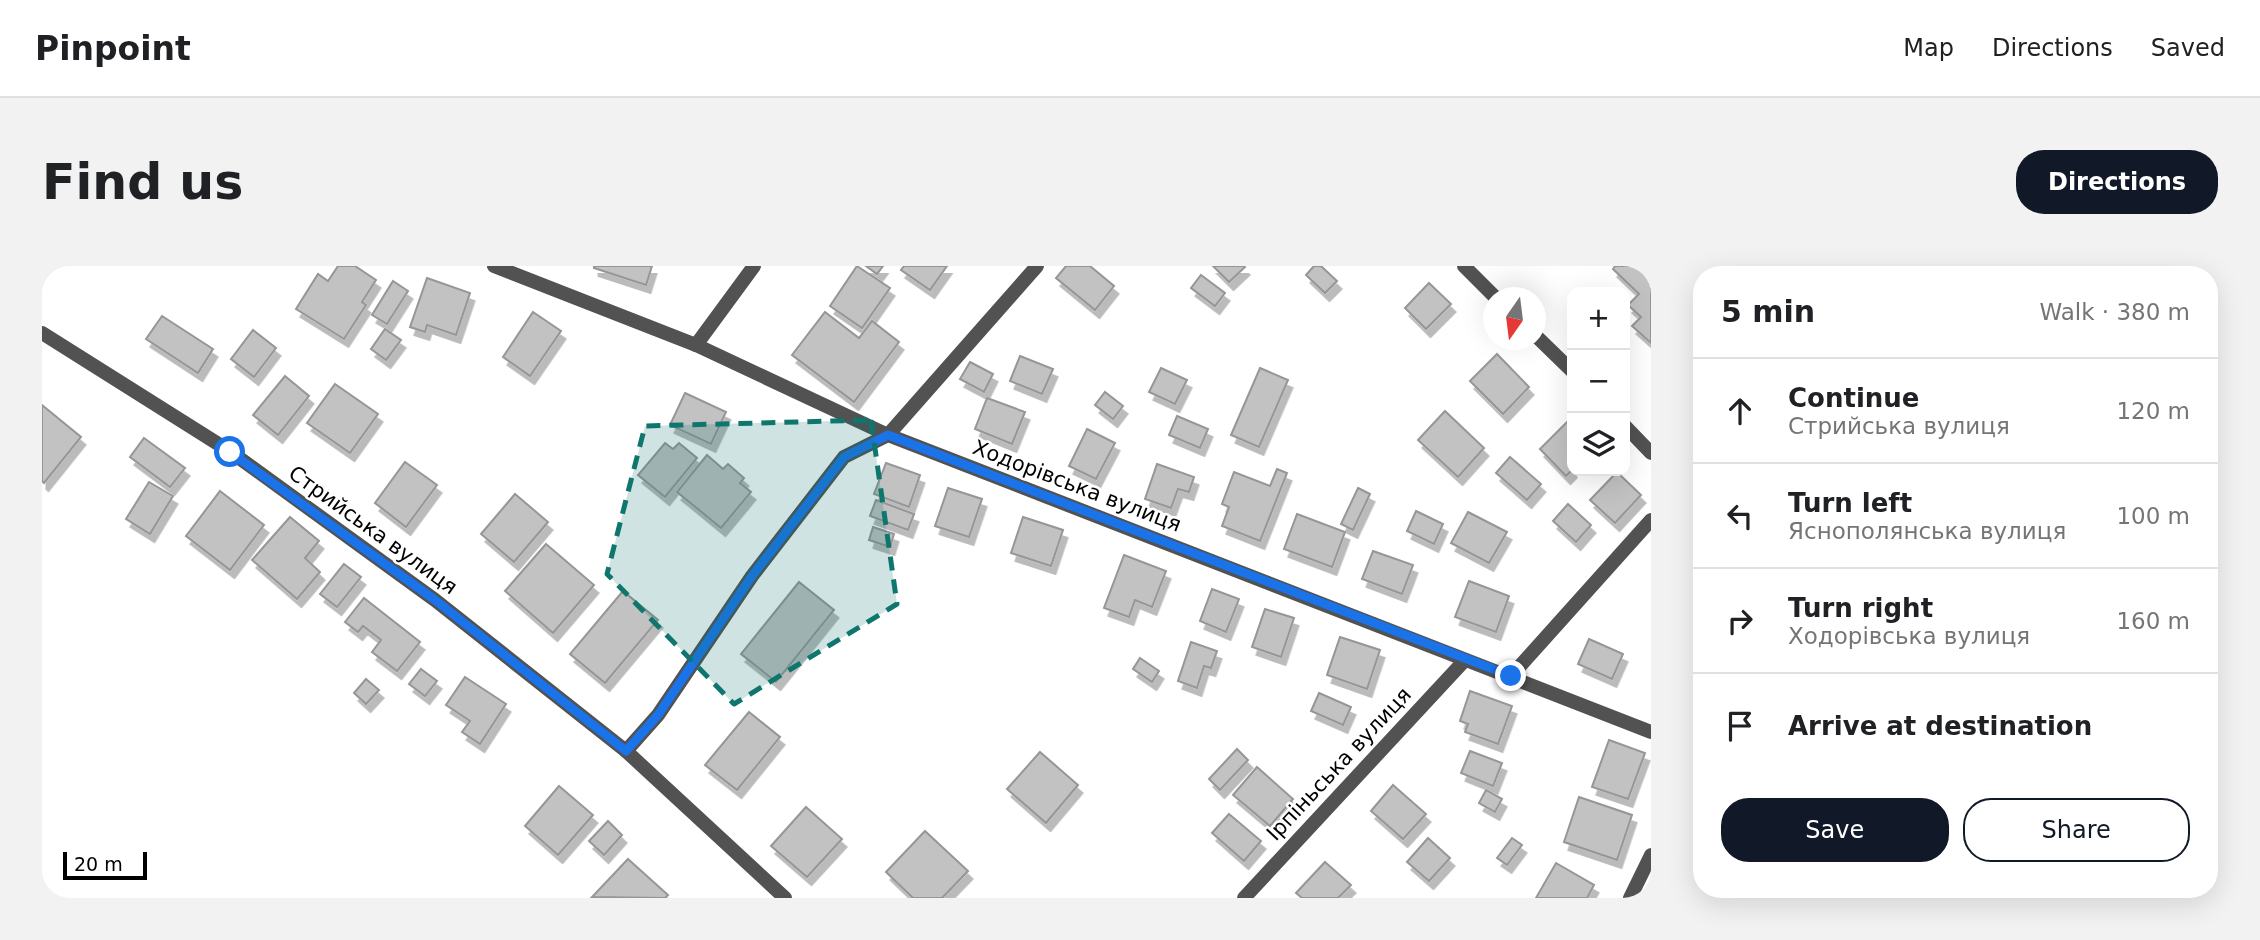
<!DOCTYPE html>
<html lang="en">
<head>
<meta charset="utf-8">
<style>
	body { margin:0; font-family:"DejaVu Sans",sans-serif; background:#f2f2f2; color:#202124 }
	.controls { position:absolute; right:21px; top:21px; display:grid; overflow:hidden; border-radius:14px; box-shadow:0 7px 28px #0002 }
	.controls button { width:63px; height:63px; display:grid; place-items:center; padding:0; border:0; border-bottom:2px solid #e0e0e0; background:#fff; color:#202124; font:35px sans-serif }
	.compass { position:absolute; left:1441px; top:21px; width:63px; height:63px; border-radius:50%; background:#fff; box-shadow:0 7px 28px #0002; rotate:194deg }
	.scale { position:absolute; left:21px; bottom:18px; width:84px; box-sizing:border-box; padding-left:7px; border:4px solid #000; border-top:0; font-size:19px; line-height:24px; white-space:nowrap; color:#000; -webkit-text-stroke:5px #fff; paint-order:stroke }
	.stop { position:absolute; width:21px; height:21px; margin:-16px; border:5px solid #1a73e8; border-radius:50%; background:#fff }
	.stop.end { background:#1a73e8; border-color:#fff; box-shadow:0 2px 7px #0008 }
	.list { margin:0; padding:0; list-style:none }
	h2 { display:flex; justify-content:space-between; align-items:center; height:91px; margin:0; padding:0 28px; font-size:30px }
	h2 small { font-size:23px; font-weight:400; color:#757577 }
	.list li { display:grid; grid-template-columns:46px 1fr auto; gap:21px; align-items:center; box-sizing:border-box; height:105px; padding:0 28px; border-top:2px solid #e0e0e0 }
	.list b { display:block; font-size:26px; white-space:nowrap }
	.list p { margin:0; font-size:23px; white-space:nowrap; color:#757577 }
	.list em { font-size:23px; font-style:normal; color:#757577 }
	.actions { display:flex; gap:14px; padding:21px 28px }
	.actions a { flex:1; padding:16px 0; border:2px solid #111827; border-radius:28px; text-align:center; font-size:24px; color:#111827 }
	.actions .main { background:#111827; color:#fff }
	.icon { flex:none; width:38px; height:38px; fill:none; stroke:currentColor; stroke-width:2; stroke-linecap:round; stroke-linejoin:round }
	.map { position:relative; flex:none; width:1609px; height:632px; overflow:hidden; border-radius:28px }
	header { display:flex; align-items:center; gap:42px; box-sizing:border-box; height:98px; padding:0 35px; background:#fff; border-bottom:2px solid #e0e0e0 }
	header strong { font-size:33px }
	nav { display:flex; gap:38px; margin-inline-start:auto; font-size:24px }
	.intro { display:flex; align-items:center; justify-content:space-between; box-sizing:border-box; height:168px; padding:0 42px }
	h1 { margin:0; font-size:49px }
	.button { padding:18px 32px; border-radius:28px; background:#111827; color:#fff; font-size:24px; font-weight:700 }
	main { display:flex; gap:42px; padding:0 42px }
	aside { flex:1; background:#fff; border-radius:28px; box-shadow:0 7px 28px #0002 }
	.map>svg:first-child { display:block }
	.building { fill:#c2c2c2; stroke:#969696; stroke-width:2; filter:url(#shadow) }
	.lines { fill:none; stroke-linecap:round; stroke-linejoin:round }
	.service { stroke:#525252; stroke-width:14 }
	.minor { stroke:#525252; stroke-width:14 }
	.route { stroke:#1a73e8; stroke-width:9 }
	.marked { fill:#0f766e; fill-opacity:0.2; stroke:#0f766e; stroke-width:5; stroke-dasharray:14 9; stroke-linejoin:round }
	.labels { text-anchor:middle; stroke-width:5; stroke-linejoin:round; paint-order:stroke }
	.street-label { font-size:21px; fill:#000; stroke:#fff }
</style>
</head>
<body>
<header>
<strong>Pinpoint</strong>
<nav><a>Map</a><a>Directions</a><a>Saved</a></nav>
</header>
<div class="intro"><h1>Find us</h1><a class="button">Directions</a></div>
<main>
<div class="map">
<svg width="1609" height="632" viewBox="0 0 1609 632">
	<defs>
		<filter id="shadow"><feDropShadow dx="4.5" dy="8" stdDeviation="0" flood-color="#0004"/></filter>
	</defs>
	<rect width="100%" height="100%" fill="#fff"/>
	<!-- building -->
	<g class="building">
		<path d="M296 0H313L334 14 320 36 324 39 302 73 254 43 276 8 286 15Z"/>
		<path d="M552 0H610L604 19 552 2Z"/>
		<path d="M815 0 848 22 820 62 788 40Z"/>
		<path d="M824 0H841L835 8Z"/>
		<path d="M862 0H905L888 24 859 4Z"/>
		<path d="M1024 0H1048L1072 20 1053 44 1014 12Z"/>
		<path d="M1171 0H1202L1203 1 1187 16Z"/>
		<path d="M1272 0H1279L1295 15 1283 27 1264 9Z"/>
		<path d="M1573 0H1607L1609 2V77L1590 60 1599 51 1586 39 1597 28 1571 3Z"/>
		<path d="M1159 9 1183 27 1173 40 1149 22Z"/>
		<path d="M385 12 428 27 414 69 385 59 383 66 368 61Z"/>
		<path d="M351 15 366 25 345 58 330 49Z"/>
		<path d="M1387 17 1409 38 1384 63 1363 42Z"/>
		<path d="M491 46 519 65 488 110 461 91Z"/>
		<path d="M783 46 817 72 830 55 857 76 812 136 750 89Z"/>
		<path d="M120 50 171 83 156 107 104 73Z"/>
		<path d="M343 63 359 74 344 94 329 83Z"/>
		<path d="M211 64 234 82 212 111 189 93Z"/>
		<path d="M1455 88 1487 121 1461 148 1428 115Z"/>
		<path d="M978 90 1011 103 1000 128 968 115Z"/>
		<path d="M928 96 951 108 942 126 918 113Z"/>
		<path d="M1119 102 1145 114 1133 138 1107 126Z"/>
		<path d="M1218 102 1246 114 1217 181 1189 169Z"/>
		<path d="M243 110 267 130 236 169 211 149Z"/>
		<path d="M293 118 336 148 308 187 265 157Z"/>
		<path d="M1063 126 1081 140 1071 153 1053 139Z"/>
		<path d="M643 127 684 146 669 178 628 159Z"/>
		<path d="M945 132 983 146 970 178 933 163Z"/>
		<path d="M0 139 39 171 2 217 0 215Z"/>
		<path d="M1403 145 1442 182 1416 211 1376 174Z"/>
		<path d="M1135 150 1166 163 1158 182 1127 169Z"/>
		<path d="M1527 154 1530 158V204L1524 210 1498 183Z"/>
		<path d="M1045 163 1073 177 1054 213 1027 200Z"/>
		<path d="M102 172 143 202 128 221 88 191Z"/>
		<path d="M623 177 631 183 637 177 655 192 623 231 596 209Z"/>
		<path d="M665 189 681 203 686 198 702 212 698 217 709 226 679 262 635 226Z"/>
		<path d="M1468 191 1499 218 1485 234 1454 207Z"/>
		<path d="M363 196 395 219 364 261 333 237Z"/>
		<path d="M844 197 878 209 867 241 832 228Z"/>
		<path d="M1115 198 1152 211 1147 226 1136 223 1129 242 1103 233Z"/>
		<path d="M1235 203 1245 207 1218 275 1180 260 1187 241 1180 238 1192 206 1228 220Z"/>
		<path d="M1575 206 1599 229 1573 257 1548 234Z"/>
		<path d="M107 216 131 230 108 268 84 253Z"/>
		<path d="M906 222 940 233 927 271 893 260Z"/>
		<path d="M1316 222 1328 228 1311 264 1299 258Z"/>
		<path d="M178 225 222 259 188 304 144 270Z"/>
		<path d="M473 228 506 256 472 296 439 268Z"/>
		<path d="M834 234 872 248 866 264 828 250Z"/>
		<path d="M1526 238 1549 259 1534 276 1511 255Z"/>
		<path d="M1374 245 1401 258 1392 278 1365 265Z"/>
		<path d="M1426 246 1465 266 1447 297 1409 277Z"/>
		<path d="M1255 248 1303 266 1290 301 1242 283Z"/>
		<path d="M248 251 277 275 263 292 278 306 255 333 210 294Z"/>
		<path d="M981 251 1021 264 1009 300 969 287Z"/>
		<path d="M831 261 852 268 848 281 827 274Z"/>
		<path d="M504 278 552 319 511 367 463 325Z"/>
		<path d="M1331 285 1371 299 1360 328 1320 313Z"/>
		<path d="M1082 289 1124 305 1110 341 1093 334 1087 351 1062 342Z"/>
		<path d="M302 298 319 311 295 341 278 328Z"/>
		<path d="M1427 315 1467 330 1454 366 1413 351Z"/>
		<path d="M757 316 792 344 734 416 699 388Z"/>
		<path d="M1170 323 1197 333 1184 366 1158 355Z"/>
		<path d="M581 325 616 354 563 417 528 388Z"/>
		<path d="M322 332 378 376 355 405 330 386 339 374 321 360 316 366 303 356Z"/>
		<path d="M1223 343 1252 352 1239 391 1210 381Z"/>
		<path d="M1298 371 1338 384 1325 423 1285 409Z"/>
		<path d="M1547 373 1581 388 1570 413 1536 398Z"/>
		<path d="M1149 376 1175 385 1169 402 1162 400 1155 422 1136 415Z"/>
		<path d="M1098 392 1117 405 1110 416 1091 403Z"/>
		<path d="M379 403 395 415 383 430 367 418Z"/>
		<path d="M423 411 464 438 438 478 420 466 428 455 404 439Z"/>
		<path d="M324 413 337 424 324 438 312 427Z"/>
		<path d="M1428 425 1470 440 1456 478 1423 466 1426 458 1418 455Z"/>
		<path d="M1277 427 1309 441 1301 459 1269 445Z"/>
		<path d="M707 446 738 471 695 524 663 499Z"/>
		<path d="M1567 474 1603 487 1586 533 1550 521Z"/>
		<path d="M1195 483 1206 494 1178 524 1167 513Z"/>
		<path d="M1428 485 1460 497 1451 520 1419 507Z"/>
		<path d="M998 486 1036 519 1004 557 965 523Z"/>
		<path d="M1215 501 1251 533 1228 560 1191 529Z"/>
		<path d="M1351 519 1384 548 1361 573 1329 545Z"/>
		<path d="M517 520 551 549 516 589 483 560Z"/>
		<path d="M1444 524 1460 533 1453 546 1437 537Z"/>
		<path d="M1537 531 1590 549 1575 594 1522 576Z"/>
		<path d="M764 541 800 573 765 611 729 580Z"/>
		<path d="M1187 548 1219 575 1202 595 1170 567Z"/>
		<path d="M566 555 580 569 562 589 547 575Z"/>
		<path d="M883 565 926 605 900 632H871L844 606Z"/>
		<path d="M1386 572 1408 592 1387 615 1365 596Z"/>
		<path d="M1470 572 1480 579 1465 599 1455 592Z"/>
		<path d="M586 593 626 629 623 632 550 631Z"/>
		<path d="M1283 596 1309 619 1296 632H1260L1254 627Z"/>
		<path d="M1514 597 1552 619 1545 632H1494Z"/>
	</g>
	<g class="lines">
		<!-- service -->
		<path class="service" d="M1588 632 1609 589"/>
		<!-- minor -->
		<g class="minor">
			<path d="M452 0 654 79 846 169 1609 466"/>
			<path d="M1422 0 1454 32"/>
			<path d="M0 67 189 186 393 334 584 485 743 632"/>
			<path d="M1493 69 1530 105"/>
			<path d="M654 79 712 0"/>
			<path d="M1583 160 1609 187"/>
			<path d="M1469 410 1609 254"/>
			<path d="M584 485 616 449 710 310 802 191 846 169 995 0"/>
			<path d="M1202 632 1423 394"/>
		</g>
	</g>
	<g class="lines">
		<!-- route -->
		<path class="route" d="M188 186 393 334 584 485 616 449 710 310 802 191 846 169 1469 410"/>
	</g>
	<!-- marked area -->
	<path class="marked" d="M829 154 855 338 692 438 565 308 603 160Z"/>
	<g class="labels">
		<!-- street labels -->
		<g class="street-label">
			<text transform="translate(1035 220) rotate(21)" y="7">Ходорівська вулиця</text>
			<text transform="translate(331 264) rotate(36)" y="7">Стрийська вулиця</text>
			<text transform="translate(1297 498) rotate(-47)" y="7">Ірпіньська вулиця</text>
		</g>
	</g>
</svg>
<div class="controls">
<button>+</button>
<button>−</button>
<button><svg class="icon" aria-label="layers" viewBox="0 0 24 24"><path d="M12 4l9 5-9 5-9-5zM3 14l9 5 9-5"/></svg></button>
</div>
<svg class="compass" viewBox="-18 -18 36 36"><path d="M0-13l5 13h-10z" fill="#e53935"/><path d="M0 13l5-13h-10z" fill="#757577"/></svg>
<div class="scale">20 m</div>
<div class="stop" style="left:188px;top:186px"></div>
<div class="stop end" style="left:1469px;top:410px"></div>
</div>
<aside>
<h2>5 min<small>Walk · 380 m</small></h2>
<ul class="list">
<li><svg class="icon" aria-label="ahead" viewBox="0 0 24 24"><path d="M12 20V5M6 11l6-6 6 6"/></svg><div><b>Continue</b><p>Стрийська вулиця</p></div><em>120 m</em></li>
<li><svg class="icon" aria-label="left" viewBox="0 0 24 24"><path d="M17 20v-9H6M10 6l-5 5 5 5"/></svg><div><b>Turn left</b><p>Яснополянська вулиця</p></div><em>100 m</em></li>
<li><svg class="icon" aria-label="right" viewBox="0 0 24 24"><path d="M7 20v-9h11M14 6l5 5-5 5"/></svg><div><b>Turn right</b><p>Ходорівська вулиця</p></div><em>160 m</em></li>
<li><svg class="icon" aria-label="arrive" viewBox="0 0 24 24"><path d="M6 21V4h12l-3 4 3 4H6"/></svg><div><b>Arrive at destination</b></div></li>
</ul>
<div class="actions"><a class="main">Save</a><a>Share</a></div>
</aside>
</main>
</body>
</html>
